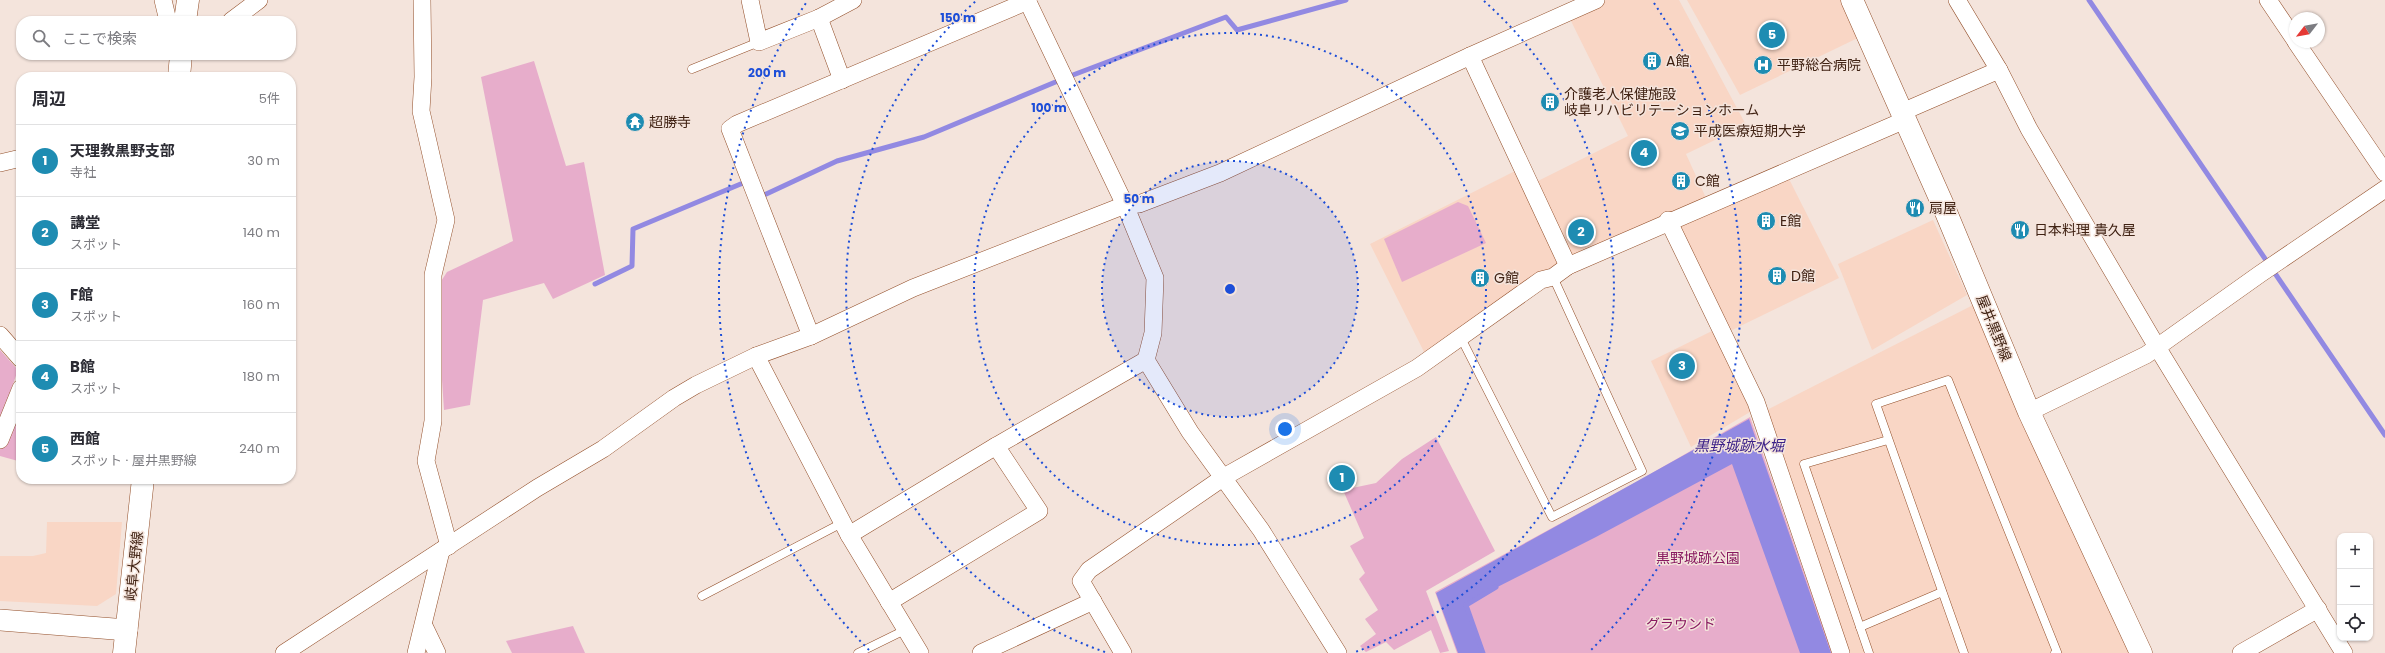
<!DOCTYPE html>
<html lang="ja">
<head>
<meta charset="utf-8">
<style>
	body { margin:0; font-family:Poppins,"Noto Sans JP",sans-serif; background:#f7f7f7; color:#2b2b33 }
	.controls { position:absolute; right:12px; bottom:12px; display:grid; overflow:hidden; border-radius:8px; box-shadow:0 1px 3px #0004 }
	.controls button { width:36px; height:36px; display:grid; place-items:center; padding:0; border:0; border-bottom:1px solid #e1e1e2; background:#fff; color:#2b2b33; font:20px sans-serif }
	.compass { position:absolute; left:2289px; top:12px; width:36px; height:36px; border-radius:50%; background:#fff; box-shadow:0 1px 3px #0004; rotate:239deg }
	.you { position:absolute; left:1285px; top:429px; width:14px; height:14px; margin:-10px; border:3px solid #fff; border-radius:50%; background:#1a73e8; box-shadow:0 0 0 6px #1a73e833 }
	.badge { display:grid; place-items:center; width:26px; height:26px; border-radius:50%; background:#1e8cb2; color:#fff; font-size:13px; font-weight:700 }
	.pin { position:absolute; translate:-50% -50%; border:2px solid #fff; box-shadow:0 1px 4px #0006 }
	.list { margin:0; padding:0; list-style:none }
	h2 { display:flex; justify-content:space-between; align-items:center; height:52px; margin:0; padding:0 16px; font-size:17px }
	h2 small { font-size:13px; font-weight:400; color:#7c7c81 }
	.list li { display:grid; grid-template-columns:26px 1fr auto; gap:12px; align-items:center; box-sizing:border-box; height:72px; padding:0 16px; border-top:1px solid #e1e1e2 }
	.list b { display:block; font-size:15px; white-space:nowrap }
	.list p { margin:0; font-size:13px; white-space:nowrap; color:#7c7c81 }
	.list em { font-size:13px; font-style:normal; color:#7c7c81 }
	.icon { flex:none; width:22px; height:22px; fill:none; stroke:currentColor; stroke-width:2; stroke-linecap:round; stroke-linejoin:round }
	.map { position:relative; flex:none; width:2385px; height:653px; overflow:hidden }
	.search { position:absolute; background:#fff; box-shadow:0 1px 3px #0004; left:16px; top:16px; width:280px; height:44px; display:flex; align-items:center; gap:10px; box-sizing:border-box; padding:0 14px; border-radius:16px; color:#7c7c81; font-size:15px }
	.panel { position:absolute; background:#fff; box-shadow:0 1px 3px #0004; left:16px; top:72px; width:280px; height:412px; border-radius:16px }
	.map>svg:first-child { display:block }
	.built { fill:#f9d6c5 }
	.green { fill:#e7adcb }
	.water { fill:#9289e2 }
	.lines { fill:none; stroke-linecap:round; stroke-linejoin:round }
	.stream { stroke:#9289e2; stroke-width:5 }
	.service-casing { stroke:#934f2a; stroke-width:9 }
	.minor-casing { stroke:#934f2a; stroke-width:18 }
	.tertiary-casing { stroke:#934f2a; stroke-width:22 }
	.secondary-casing { stroke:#934f2a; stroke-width:23 }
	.primary-casing { stroke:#934f2a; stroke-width:23 }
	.service { stroke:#fff; stroke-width:8 }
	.minor { stroke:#fff; stroke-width:17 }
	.tertiary { stroke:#fff; stroke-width:21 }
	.secondary { stroke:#fff; stroke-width:22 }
	.primary { stroke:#fff; stroke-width:22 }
	.ring { fill:none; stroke:#1d4ed8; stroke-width:2; stroke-dasharray:2 4 }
	.labels { text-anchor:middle; stroke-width:3; stroke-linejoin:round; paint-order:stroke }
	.poi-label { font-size:14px; fill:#402213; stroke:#f4e4dc; text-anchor:start }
	.street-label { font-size:14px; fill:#402213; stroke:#f4e4dc }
	.park-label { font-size:14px; fill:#881960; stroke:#f4e4dc }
	.water-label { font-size:15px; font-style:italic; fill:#3c2188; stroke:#f4e4dc }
	.centre { fill:#1d4ed8; stroke:#f4e4dc; stroke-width:2 }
	.ring-label { font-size:12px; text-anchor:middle; font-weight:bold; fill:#1d4ed8; stroke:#f4e4dc; stroke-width:3; stroke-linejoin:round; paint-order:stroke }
</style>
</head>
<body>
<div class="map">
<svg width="2385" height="653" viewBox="0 0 2385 653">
	<rect width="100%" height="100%" fill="#f4e4dc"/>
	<!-- built -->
	<g class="built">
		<path d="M1606 0H1679L1746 125 1686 154 1706 198 1570 257 1536 182 1628 136 1569 17Z"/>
		<path d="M1687 0H1848L1864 35 1740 95Z"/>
		<path d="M1521 168 1563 261 1425 354 1370 244Z"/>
		<path d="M1787 175 1839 278 1726 333 1676 221Z"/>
		<path d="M1933 220 1967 295 1872 350 1838 264Z"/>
		<path d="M1979 302 2130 653H1847L1763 412Z"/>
		<path d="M1716 329 1753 406 1750 412 1691 447 1651 361Z"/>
		<path d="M47 522H122L116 594 97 606 0 601V556H33L46 553Z"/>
	</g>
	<!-- green -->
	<g class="green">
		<path d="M534 61 566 166 584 162 605 275 553 299 544 283 483 300 470 405 444 410 436 289 447 272 513 241 481 77Z"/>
		<path d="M1458 202 1468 206 1486 243 1402 282 1384 239Z"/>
		<path d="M0 350 18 370 0 421Z"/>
		<path d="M21 399V443L18 461 0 456V449Z"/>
		<path d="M1750 417 1832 653H1457L1435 592 1638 481Z"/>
		<path d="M1436 437 1495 551 1426 591 1449 651 1440 653 1431 630 1394 650 1386 642 1366 652 1360 646 1376 634 1365 619 1378 610 1359 579 1365 573 1350 546 1364 538 1343 490 1376 483 1402 459Z"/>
		<path d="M573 626 585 653H512L506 641Z"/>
	</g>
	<!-- water -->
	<path class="water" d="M1749 419 1831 653H1800L1732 464 1596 537 1464 604 1484 653H1458L1436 593Z"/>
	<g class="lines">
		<!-- stream -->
		<g class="stream">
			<path d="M2089 0 2385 435"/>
			<path d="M760 197 837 161 924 137 1065 78 1226 17 1237 30 1346 0"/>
			<path d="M595 284 632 266 633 229 743 183"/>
			<path d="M1483 653 1466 605 1496 587"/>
		</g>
		<defs>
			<g id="service">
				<path d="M692 69 759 42"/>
				<path d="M1460 336 1552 517 1642 471 1553 277"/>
				<path d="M702 596 842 523"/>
				<path d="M1860 627 1942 592"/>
				<path d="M858 653 907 629"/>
				<path d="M1869 653 1804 464 1888 440"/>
				<path d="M1964 653 1876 404 1948 380 2057 652 2055 653"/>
			</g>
			<g id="minor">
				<path d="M163 0 168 21"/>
				<path d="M422 0 423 77 421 111 446 220 433 275V421L426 461 449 546"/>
				<path d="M750 0 759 42 819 18 853 0"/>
				<path d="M1027 0 1125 205 1155 278 1153 333 1146 360 1190 432 1261 530 1338 653"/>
				<path d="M1957 0 1999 70 2029 129 2157 347 2344 653"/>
				<path d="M2268 0 2295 40"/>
				<path d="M819 18 842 80"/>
				<path d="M231 21 259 0"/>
				<path d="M2296 42 2385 173"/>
				<path d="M1470 56 1568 266"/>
				<path d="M1902 112 1999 70"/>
				<path d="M0 163 21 158"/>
				<path d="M1668 220 1756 402 1841 653"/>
				<path d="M0 335 21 359"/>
				<path d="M811 336 730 129 737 124 1028 1"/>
				<path d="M756 356 849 535 920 653"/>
				<path d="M2029 412 2146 355 2260 274 2385 189"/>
				<path d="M0 440 21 388"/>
				<path d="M849 535 996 446 1146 360"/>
				<path d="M889 602 1039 511 996 446"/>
				<path d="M424 626 437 653"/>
				<path d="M284 653 537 488 603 449 674 398 696 385 756 356 811 336 913 288 1125 205 1139 204 1220 173 1470 56 1596 0"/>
				<path d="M416 653 441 551"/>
				<path d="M981 653 1093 601"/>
				<path d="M1123 653 1081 581 1089 570 1224 477 1417 368 1541 280 1553 277 1568 266 1905 120"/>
				<path d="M2241 653 2318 609"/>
			</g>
			<path id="tertiary" d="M0 620 127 630"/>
			<path id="secondary" d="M1852 0 1943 205 2029 412 2141 653"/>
			<g id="primary">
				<path d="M185 21 188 0"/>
				<path d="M179 77 181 55"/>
				<path d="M124 653 143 479"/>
			</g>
		</defs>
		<!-- service casing -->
		<use href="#service" class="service-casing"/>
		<!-- minor casing -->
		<use href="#minor" class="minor-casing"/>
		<!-- tertiary casing -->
		<use href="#tertiary" class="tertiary-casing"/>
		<!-- secondary casing -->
		<use href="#secondary" class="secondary-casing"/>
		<!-- primary casing -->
		<use href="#primary" class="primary-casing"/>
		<!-- service -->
		<use href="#service" class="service"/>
		<!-- minor -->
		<use href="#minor" class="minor"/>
		<!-- tertiary -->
		<use href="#tertiary" class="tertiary"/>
		<!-- secondary -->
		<use href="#secondary" class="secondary"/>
		<!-- primary -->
		<use href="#primary" class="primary"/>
	</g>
	<!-- distance rings -->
	<circle cx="1230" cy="289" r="128" fill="#1d4ed8" fill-opacity=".12"/>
	<g class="ring">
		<circle cx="1230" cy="289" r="128"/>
		<circle cx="1230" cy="289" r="256"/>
		<path d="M1105 652A384 384 0 0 1 976 1M1484 1A384 384 0 0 1 1355 652"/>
		<path d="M869 650A511 511 0 0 1 806 3M1654 3A511 511 0 0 1 1591 650"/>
	</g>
	<!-- icons -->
	<defs>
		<symbol id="building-disc" viewBox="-11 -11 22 22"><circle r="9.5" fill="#1e8cb2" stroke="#f4e4dc"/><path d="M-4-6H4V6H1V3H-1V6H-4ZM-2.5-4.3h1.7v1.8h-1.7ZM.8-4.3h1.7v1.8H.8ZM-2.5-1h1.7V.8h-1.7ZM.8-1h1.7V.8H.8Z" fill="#fff"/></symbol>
		<symbol id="hospital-disc" viewBox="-11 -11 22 22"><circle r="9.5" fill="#1e8cb2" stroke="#f4e4dc"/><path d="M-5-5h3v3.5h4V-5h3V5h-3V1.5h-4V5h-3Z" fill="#fff"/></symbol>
		<symbol id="temple-disc" viewBox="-11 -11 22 22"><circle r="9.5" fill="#1e8cb2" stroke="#f4e4dc"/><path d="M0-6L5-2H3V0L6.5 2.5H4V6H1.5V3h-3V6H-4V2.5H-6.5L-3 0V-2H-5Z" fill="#fff"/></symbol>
		<symbol id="university-disc" viewBox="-11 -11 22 22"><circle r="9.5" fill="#1e8cb2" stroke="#f4e4dc"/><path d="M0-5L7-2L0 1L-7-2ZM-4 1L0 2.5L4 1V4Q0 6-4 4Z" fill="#fff"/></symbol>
		<symbol id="restaurant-disc" viewBox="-11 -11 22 22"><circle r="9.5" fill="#1e8cb2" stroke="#f4e4dc"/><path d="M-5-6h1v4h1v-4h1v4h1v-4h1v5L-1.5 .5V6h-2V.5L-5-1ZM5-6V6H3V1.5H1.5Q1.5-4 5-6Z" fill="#fff"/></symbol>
	</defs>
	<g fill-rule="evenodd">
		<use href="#building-disc" x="1641" y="50" width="22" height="22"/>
		<use href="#hospital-disc" x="1752" y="54" width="22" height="22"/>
		<use href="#building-disc" x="1539" y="91" width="22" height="22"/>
		<use href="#temple-disc" x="624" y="111" width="22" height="22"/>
		<use href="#university-disc" x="1669" y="120" width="22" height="22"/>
		<use href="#building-disc" x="1670" y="170" width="22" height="22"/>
		<use href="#restaurant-disc" x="1904" y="197" width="22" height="22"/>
		<use href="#building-disc" x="1755" y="210" width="22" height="22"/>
		<use href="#restaurant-disc" x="2009" y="219" width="22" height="22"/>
		<use href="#building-disc" x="1766" y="265" width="22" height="22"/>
		<use href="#building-disc" x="1469" y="267" width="22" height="22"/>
	</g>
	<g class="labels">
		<!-- poi labels -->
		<g class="poi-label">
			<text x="1666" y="66">A館</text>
			<text x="1777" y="70">平野総合病院</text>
			<text x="1564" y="99">介護老人保健施設<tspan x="1564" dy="16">岐阜リハビリテーションホーム</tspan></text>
			<text x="649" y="127">超勝寺</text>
			<text x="1694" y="136">平成医療短期大学</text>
			<text x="1695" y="186">C館</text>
			<text x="1929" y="213">扇屋</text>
			<text x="1780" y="226">E館</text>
			<text x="2034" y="235">日本料理 貴久屋</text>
			<text x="1791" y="281">D館</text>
			<text x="1494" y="283">G館</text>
		</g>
		<!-- street labels -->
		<g class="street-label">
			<text transform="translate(1994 328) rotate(68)" y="5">屋井黒野線</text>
			<text transform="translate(134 566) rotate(-84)" y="5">岐阜大野線</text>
		</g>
		<!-- park labels -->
		<g class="park-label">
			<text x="1698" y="563">黒野城跡公園</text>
			<text x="1681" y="629">グラウンド</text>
		</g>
		<!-- water labels -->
		<g class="water-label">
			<text x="1739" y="451">黒野城跡水堀</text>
		</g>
	</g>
	<circle cx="1230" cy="289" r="6" class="centre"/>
	<g class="ring-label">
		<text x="958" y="22">150 m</text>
		<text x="767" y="77">200 m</text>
		<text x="1049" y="112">100 m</text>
		<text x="1139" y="203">50 m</text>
	</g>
</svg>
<div class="controls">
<button>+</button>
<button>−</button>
<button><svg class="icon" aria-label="locate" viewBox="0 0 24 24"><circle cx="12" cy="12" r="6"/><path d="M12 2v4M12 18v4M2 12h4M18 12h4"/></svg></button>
</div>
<svg class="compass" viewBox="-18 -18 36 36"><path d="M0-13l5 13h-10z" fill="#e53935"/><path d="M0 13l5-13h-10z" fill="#7c7c81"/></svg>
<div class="you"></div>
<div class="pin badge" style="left:1342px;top:478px">1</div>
<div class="pin badge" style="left:1581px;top:232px">2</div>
<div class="pin badge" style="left:1682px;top:366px">3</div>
<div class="pin badge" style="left:1644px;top:153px">4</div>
<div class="pin badge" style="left:1772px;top:35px">5</div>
<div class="search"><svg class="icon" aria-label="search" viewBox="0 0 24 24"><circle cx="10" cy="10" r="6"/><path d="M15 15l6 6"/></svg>ここで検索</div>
<section class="panel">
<h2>周辺<small>5件</small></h2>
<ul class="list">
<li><span class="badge">1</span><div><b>天理教黒野支部</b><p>寺社</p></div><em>30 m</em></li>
<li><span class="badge">2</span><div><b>講堂</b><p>スポット</p></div><em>140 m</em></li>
<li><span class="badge">3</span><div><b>F館</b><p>スポット</p></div><em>160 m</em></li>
<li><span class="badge">4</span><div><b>B館</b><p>スポット</p></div><em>180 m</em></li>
<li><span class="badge">5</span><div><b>西館</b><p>スポット · 屋井黒野線</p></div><em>240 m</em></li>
</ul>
</section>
</div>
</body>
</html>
